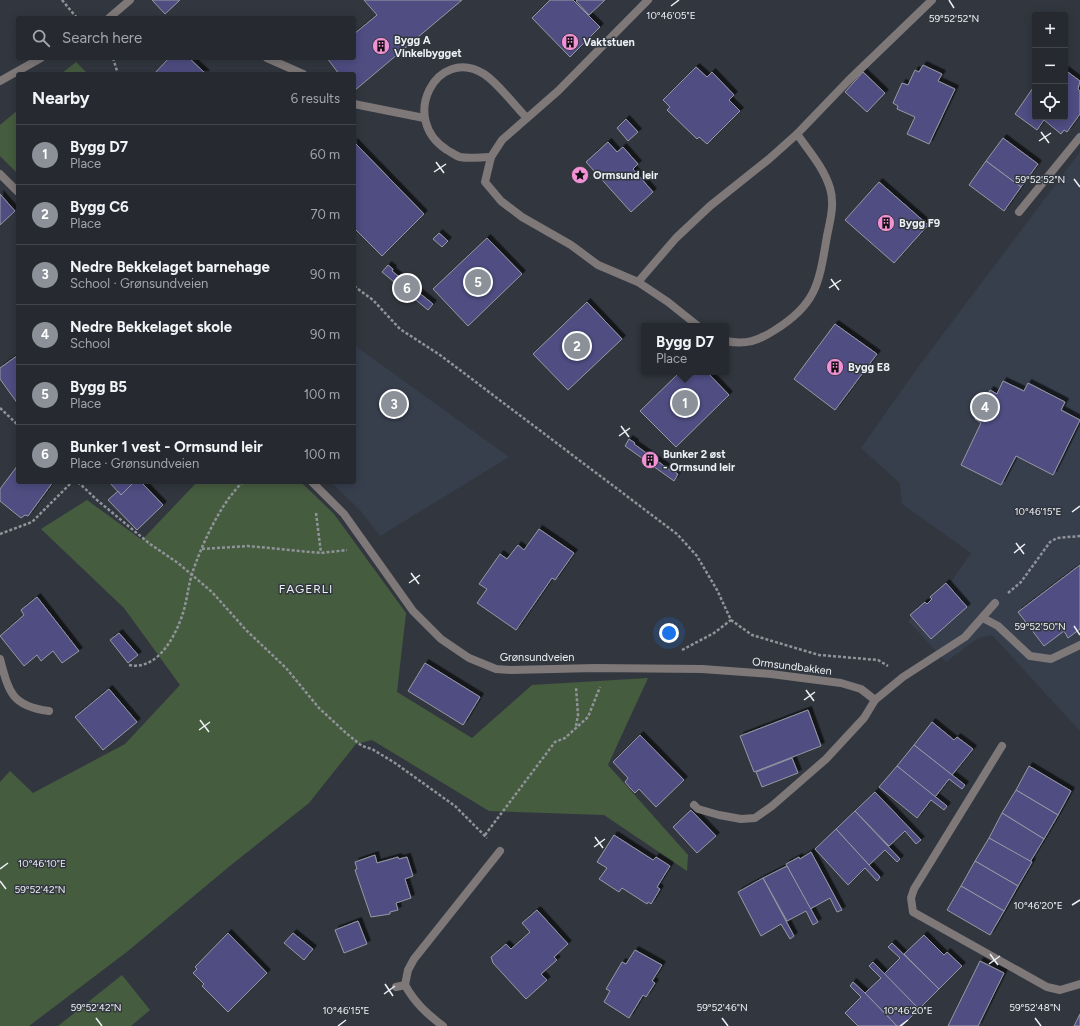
<!DOCTYPE html>
<html lang="en">
<head>
<meta charset="utf-8">
<style>
	body { margin:0; font-family:Figtree,sans-serif; background:#32353b; color:#f1f3f6 }
	.controls { position:absolute; right:12px; top:12px; display:grid; overflow:hidden; border-radius:4px; box-shadow:0 2px 10px #0003 }
	.controls button { width:36px; height:36px; display:grid; place-items:center; padding:0; border:0; border-bottom:1px solid #42454b; background:#26292f; color:#f1f3f6; font:20px sans-serif }
	.you { position:absolute; left:669px; top:633px; width:14px; height:14px; margin:-10px; border:3px solid #fff; border-radius:50%; background:#1a73e8; box-shadow:0 0 0 6px #1a73e833 }
	.badge { display:grid; place-items:center; width:26px; height:26px; border-radius:50%; background:#8c9099; color:#fff; font-size:13px; font-weight:700 }
	.pin { position:absolute; translate:-50% -50%; border:2px solid #fff; box-shadow:0 1px 4px #0006 }
	.popup { position:absolute; left:641px; top:323px; width:88px; height:52px; box-sizing:border-box; display:grid; place-content:center; border-radius:4px; background:#26292f; filter:drop-shadow(0 1px 3px #0005); font-size:13px; white-space:nowrap; color:#a4a6aa }
	.popup b { font-size:15px; color:#f1f3f6 }
	.popup::after { content:''; position:absolute; left:50%; top:100%; margin-left:-8px; border:8px solid transparent; border-top-color:#26292f }
	.list { margin:0; padding:0; list-style:none }
	h2 { display:flex; justify-content:space-between; align-items:center; height:52px; margin:0; padding:0 16px; font-size:17px }
	h2 small { font-size:13px; font-weight:400; color:#a4a6aa }
	.list li { display:grid; grid-template-columns:26px 1fr auto; gap:12px; align-items:center; box-sizing:border-box; height:60px; padding:0 16px; border-top:1px solid #42454b }
	.list b { display:block; font-size:15px; white-space:nowrap }
	.list p { margin:0; font-size:13px; white-space:nowrap; color:#a4a6aa }
	.list em { font-size:13px; font-style:normal; color:#a4a6aa }
	.icon { flex:none; width:22px; height:22px; fill:none; stroke:currentColor; stroke-width:2; stroke-linecap:round; stroke-linejoin:round }
	.map { position:relative; flex:none; width:1080px; height:1026px; overflow:hidden }
	.search { position:absolute; background:#26292f; box-shadow:0 2px 10px #0003; left:16px; top:16px; width:340px; height:44px; display:flex; align-items:center; gap:10px; box-sizing:border-box; padding:0 14px; border-radius:4px; color:#a4a6aa; font-size:15px }
	.panel { position:absolute; background:#26292f; box-shadow:0 2px 10px #0003; left:16px; top:72px; width:340px; height:412px; border-radius:4px }
	.map>svg:first-child { display:block }
	.built { fill:#373f4d }
	.green { fill:#465c3f }
	.building { fill:#504e82; stroke:#9798a3; filter:url(#shadow) }
	.lines { fill:none; stroke-linecap:round; stroke-linejoin:round }
	.path { stroke:#90949a; stroke-width:2.5; stroke-dasharray:3 2; stroke-linecap:butt }
	.lane { stroke:#7e7878; stroke-width:8 }
	.street { stroke:#7e7878; stroke-width:8 }
	.ticks { fill:none; stroke:#edf0f5; stroke-width:1.5 }
	.labels { text-anchor:middle; stroke-width:3; stroke-linejoin:round; paint-order:stroke }
	.poi-label { font-size:11px; font-weight:bold; fill:#edf0f5; stroke:#32373f; text-anchor:start }
	.street-label { font-size:11px; fill:#edf0f5; stroke:#32373f }
	.neighbourhood-label { font-size:12px; letter-spacing:1px; fill:#edf0f5; stroke:#32373f }
	.ticks-label { font-size:10px; text-anchor:middle; fill:#edf0f5; stroke:#32373f; stroke-width:3; stroke-linejoin:round; paint-order:stroke }
</style>
</head>
<body>
<div class="map">
<svg width="1080" height="1026" viewBox="0 0 1080 1026">
	<defs>
		<filter id="shadow"><feDropShadow dx="3.5" dy="-3.5" stdDeviation="0" flood-color="#0009"/></filter>
	</defs>
	<rect width="100%" height="100%" fill="#32373f"/>
	<!-- built -->
	<g class="built">
		<path d="M1080 152V731L992 635 978 638 946 662 908 621 946 589 971 553 902 504 900 483 861 448 919 366Z"/>
		<path d="M354 345 509 457 380 536 360 510 331 482H354Z"/>
	</g>
	<!-- green -->
	<g class="green">
		<path d="M76 62 88 74H61Z"/>
		<path d="M18 110V174L0 156V125Z"/>
		<path d="M197 482H300L305 486 334 514 406 613 397 692 472 738 532 685 648 678 608 765 688 855 687 871 604 815 489 811 372 740 356 744 309 803 231 865 128 951 29 1026H0V782L10 771 33 793 125 744 180 685 124 608 41 529 87 500 142 540Z"/>
		<path d="M122 975 150 1010 131 1026H58Z"/>
	</g>
	<!-- building -->
	<g class="building">
		<path d="M152 0H180L165 14Z"/>
		<path d="M364 0H462L354 91V74H339L327 58H354V34L377 15Z"/>
		<path d="M550 0H573L600 27 570 57 532 18Z"/>
		<path d="M577 0H605L589 15 576 1Z"/>
		<path d="M169 58H189L206 74H154Z"/>
		<path d="M923 65 942 74 938 81 955 89 929 144 907 134 915 117 897 109 898 106 893 103 902 83 908 85 915 70 919 72Z"/>
		<path d="M696 67 707 77 712 72 734 95 729 100 740 111 707 144 699 137 697 139 667 110 670 107 663 100Z"/>
		<path d="M1065 70 1080 81 1078 89 1080 91V114L1067 132 1064 130 1061 134 1044 120 1037 130 1015 114 1035 85V117H1065Z"/>
		<path d="M863 72 885 93 867 112 845 92Z"/>
		<path d="M626 119 638 132 628 141 617 128Z"/>
		<path d="M1003 138 1038 164 1021 187 986 161Z"/>
		<path d="M354 142 424 214 382 256 354 228Z"/>
		<path d="M608 142 617 152 623 147 638 164 633 169 653 192 631 212 586 162Z"/>
		<path d="M986 161 1021 187 1004 211 969 185Z"/>
		<path d="M879 182 928 225 894 263 845 220Z"/>
		<path d="M0 194 15 211 0 225Z"/>
		<path d="M439 233 448 241 442 247 433 239Z"/>
		<path d="M487 238 522 274 468 326 433 289Z"/>
		<path d="M388 265 393 269 392 271 433 304 428 310 382 272Z"/>
		<path d="M587 302 622 339 568 390 533 354Z"/>
		<path d="M835 324 877 354 835 410 794 379Z"/>
		<path d="M18 355V404L0 379V368Z"/>
		<path d="M680 372H707L729 395 676 447 640 411Z"/>
		<path d="M1003 381 1024 391 1028 383 1065 402 1061 410 1080 420 1053 475 1016 456 1001 485 961 465 981 423 975 419 990 390 997 394Z"/>
		<path d="M629 439 635 443 634 444 671 471 672 470 678 474 674 481 625 446Z"/>
		<path d="M18 465V482H53L28 516 25 515 21 518 0 501V489Z"/>
		<path d="M109 482H134L121 495Z"/>
		<path d="M134 482H141L163 505 137 530 108 500 118 491 121 495Z"/>
		<path d="M539 529 574 553 555 580 552 578 516 630 477 603 487 589 479 584 500 554 507 559 518 545 524 550Z"/>
		<path d="M1080 565V629L1068 638 1064 631 1044 646 1018 612Z"/>
		<path d="M946 583 967 607 931 639 910 615 925 602 927 604 932 599 930 597Z"/>
		<path d="M37 597 79 651 62 663 53 651 41 661 37 655 24 666 0 636 24 615 21 610Z"/>
		<path d="M119 633 138 655 128 663 110 640Z"/>
		<path d="M425 663 480 697 463 725 408 691Z"/>
		<path d="M109 689 137 722 103 750 75 717Z"/>
		<path d="M808 710 821 746 754 772 740 736Z"/>
		<path d="M932 722 954 740 957 737 973 749 952 775 914 745Z"/>
		<path d="M640 735 684 780 656 807 639 789 635 793 630 788 625 782 628 778 613 762Z"/>
		<path d="M914 745 965 785 962 789 949 779 935 797 897 766Z"/>
		<path d="M792 758 798 773 762 787 756 772Z"/>
		<path d="M897 766 947 806 944 810 931 800 917 818 879 787Z"/>
		<path d="M1029 766 1071 791 1058 815 1016 790Z"/>
		<path d="M1016 790 1058 815 1044 839 1002 813Z"/>
		<path d="M875 792 921 840 916 844 905 831 889 846 855 811Z"/>
		<path d="M691 810 716 836 697 853 673 827Z"/>
		<path d="M855 811 900 859 897 862 885 850 869 865 836 829Z"/>
		<path d="M1002 813 1044 839 1030 862 989 838Z"/>
		<path d="M836 829 880 877 877 881 865 868 848 885 815 849Z"/>
		<path d="M614 835 653 860 656 857 670 866 657 887 660 889 651 904 648 902 647 904 622 888 619 892 599 879 607 868 597 862Z"/>
		<path d="M989 838 1032 862 1018 886 975 861Z"/>
		<path d="M811 852 842 910 837 912 830 898 810 909 787 866 786 864 799 857 800 859Z"/>
		<path d="M375 855 377 863 398 857 399 859 407 857 413 876 405 879 411 898 396 903 398 910 390 912V914L371 917 355 870 357 869 355 862Z"/>
		<path d="M975 861 1018 886 1004 911 961 886Z"/>
		<path d="M787 866 818 922 813 925 806 911 787 921 763 878Z"/>
		<path d="M763 878 794 936 790 939 781 924 761 936 738 892Z"/>
		<path d="M961 886 1004 911 990 935 947 910Z"/>
		<path d="M537 910 568 944 554 957 557 960 541 974 547 980 526 999 493 963 491 957 506 944 511 949 530 932 522 923Z"/>
		<path d="M358 921 367 944 344 953 335 930Z"/>
		<path d="M228 933 267 973 228 1012 202 986 204 984 193 973 197 969 195 967Z"/>
		<path d="M293 933 313 949 304 960 284 943Z"/>
		<path d="M924 935 944 955 947 952 962 966 939 989 904 954Z"/>
		<path d="M892 943 939 989 919 1009 884 974 900 958 888 947Z"/>
		<path d="M635 950 662 965 652 981 655 983 646 997 643 995 629 1018 604 1002 610 991 606 989 622 962 626 964Z"/>
		<path d="M980 961 1004 973 978 1026H948Z"/>
		<path d="M873 962 919 1009 902 1026H897L865 993 881 978 869 966Z"/>
		<path d="M853 982 865 993 897 1026H858L845 1013 861 997 850 986Z"/>
		<path d="M1080 1014V1026H1074Z"/>
	</g>
	<g class="lines">
		<!-- path -->
		<g class="path">
			<path d="M62 0 77 18"/>
			<path d="M113 58 118 74"/>
			<path d="M354 286 373 300 400 329 440 355 677 534 697 556 717 590 731 620 752 635 819 655 878 660 888 666"/>
			<path d="M0 408 18 425"/>
			<path d="M78 482 97 500 150 544 178 563 212 592 246 630 286 668 319 708 346 733 362 746 372 749 395 763 455 806 487 838"/>
			<path d="M316 513 321 553"/>
			<path d="M0 534 32 522 72 482"/>
			<path d="M202 549 248 546 321 553 347 550"/>
			<path d="M1008 593 1021 582 1050 542 1057 538 1080 536"/>
			<path d="M682 650 714 633 731 620"/>
			<path d="M129 665C158 671 176 635 183 613 187 600 188 587 192 574 201 546 221 502 243 482"/>
			<path d="M576 726 578 715 576 687"/>
			<path d="M485 835 555 742 565 738 588 717 600 687"/>
		</g>
		<!-- lane -->
		<g class="lane">
			<path d="M648 0 558 91 502 140 491 157 485 182 501 201 522 217 571 245 598 265 638 282 676 238 710 206 769 159 797 134 848 81 932 0"/>
			<path d="M267 58 303 74"/>
			<path d="M354 104 424 118"/>
			<path d="M491 157C481 157 470 159 460 157 456 156 451 152 447 150 398 119 437 45 484 74 498 83 515 106 527 118"/>
			<path d="M1019 212 1080 137"/>
			<path d="M638 282 668 302 698 326"/>
			<path d="M726 341C746 345 758 341 775 330 817 304 819 283 827 236 830 221 835 204 830 188 824 168 809 151 797 134"/>
			<path d="M983 618 998 626 1030 656 1051 659 1080 645"/>
			<path d="M0 659C9 693 12 706 49 711"/>
			<path d="M702 669 771 674 841 683 861 689 875 700"/>
			<path d="M1002 746 914 889 911 898 913 912 1047 987 1060 990 1080 984"/>
			<path d="M694 805 698 809 719 815 741 819 755 818 772 806 826 759 864 718 875 700 903 677 965 637 995 603"/>
			<path d="M396 987 405 985 408 970 414 959 500 851"/>
		</g>
		<!-- street -->
		<g class="street">
			<path d="M109 18 130 0"/>
			<path d="M0 81 41 58"/>
			<path d="M0 174 18 192"/>
			<path d="M312 482 344 514 413 611 441 639 469 658 496 669 511 670 595 668 702 669"/>
			<path d="M405 985C415 1003 427 1014 443 1026"/>
		</g>
	</g>
	<!-- ticks -->
	<path class="ticks" d="M949 0 954 8M671 6 679 0M1041 132 1049 143M1039 141 1051 133M436 162 444 173M434 172 446 164M1074 179 1080 187M831 279 839 290M829 288 841 280M621 426 629 437M619 436 630 428M1072 512 1080 506M1016 543 1024 554M1014 553 1025 544M411 573 419 584M409 583 420 575M1074 626 1080 635M806 690 814 701M804 700 815 692M200 720 209 732M199 730 210 722M595 837 603 848M594 847 605 839M0 869 8 863M0 881 6 889M1072 905 1080 900M990 954 998 965M989 964 1000 956M385 984 393 996M384 994 395 986M96 1018 102 1026M722 1018 728 1026M1035 1018 1041 1026M338 1026 346 1020M900 1026 908 1020"/>
	<!-- icons -->
	<defs>
		<symbol id="building-disc" viewBox="-11 -11 22 22"><circle r="9.5" fill="#f291d6" stroke="#32373f"/><path d="M-4-6H4V6H1V3H-1V6H-4ZM-2.5-4.3h1.7v1.8h-1.7ZM.8-4.3h1.7v1.8H.8ZM-2.5-1h1.7V.8h-1.7ZM.8-1h1.7V.8H.8Z" fill="#111"/></symbol>
		<symbol id="sight-disc" viewBox="-11 -11 22 22"><circle r="9.5" fill="#f291d6" stroke="#32373f"/><path d="M0-6L1.8-2.2L6-1.7L2.9 1.2L3.7 5.4L0 3.3L-3.7 5.4L-2.9 1.2L-6-1.7L-1.8-2.2Z" fill="#111"/></symbol>
	</defs>
	<g fill-rule="evenodd">
		<use href="#building-disc" x="560" y="32" width="20" height="20"/>
		<use href="#building-disc" x="371" y="36" width="20" height="20"/>
		<use href="#sight-disc" x="570" y="165" width="20" height="20"/>
		<use href="#building-disc" x="876" y="213" width="20" height="20"/>
		<use href="#building-disc" x="825" y="357" width="20" height="20"/>
		<use href="#building-disc" x="640" y="450" width="20" height="20"/>
	</g>
	<g class="labels">
		<!-- poi labels -->
		<g class="poi-label">
			<text x="394" y="44">Bygg A<tspan x="394" dy="13">Vinkelbygget</tspan></text>
			<text x="583" y="46">Vaktstuen</text>
			<text x="593" y="179">Ormsund leir</text>
			<text x="899" y="227">Bygg F9</text>
			<text x="848" y="371">Bygg E8</text>
			<text x="663" y="458">Bunker 2 øst<tspan x="663" dy="13">- Ormsund leir</tspan></text>
		</g>
		<!-- street labels -->
		<g class="street-label">
			<text x="537" y="661">Grønsundveien</text>
			<text transform="translate(792 666) rotate(7)" y="4">Ormsundbakken</text>
		</g>
		<!-- neighbourhood labels -->
		<g class="neighbourhood-label">
			<text x="306" y="593">FAGERLI</text>
		</g>
	</g>
	<g class="ticks-label">
		<text x="671" y="19">10°46'05"E</text>
		<text x="954" y="22">59°52'52"N</text>
		<text x="1040" y="183">59°52'52"N</text>
		<text x="1038" y="515">10°46'15"E</text>
		<text x="1040" y="630">59°52'50"N</text>
		<text x="42" y="867">10°46'10"E</text>
		<text x="40" y="893">59°52'42"N</text>
		<text x="1038" y="909">10°46'20"E</text>
		<text x="96" y="1011">59°52'42"N</text>
		<text x="722" y="1011">59°52'46"N</text>
		<text x="1035" y="1011">59°52'48"N</text>
		<text x="346" y="1014">10°46'15"E</text>
		<text x="908" y="1014">10°46'20"E</text>
	</g>
</svg>
<div class="controls">
<button>+</button>
<button>−</button>
<button><svg class="icon" aria-label="locate" viewBox="0 0 24 24"><circle cx="12" cy="12" r="6"/><path d="M12 2v4M12 18v4M2 12h4M18 12h4"/></svg></button>
</div>
<div class="you"></div>
<div class="pin badge" style="left:685px;top:403px">1</div>
<div class="popup"><b>Bygg D7</b>Place</div>
<div class="pin badge" style="left:577px;top:346px">2</div>
<div class="pin badge" style="left:394px;top:404px">3</div>
<div class="pin badge" style="left:985px;top:407px">4</div>
<div class="pin badge" style="left:478px;top:282px">5</div>
<div class="pin badge" style="left:407px;top:288px">6</div>
<div class="search"><svg class="icon" aria-label="search" viewBox="0 0 24 24"><circle cx="10" cy="10" r="6"/><path d="M15 15l6 6"/></svg>Search here</div>
<section class="panel">
<h2>Nearby<small>6 results</small></h2>
<ul class="list">
<li><span class="badge">1</span><div><b>Bygg D7</b><p>Place</p></div><em>60 m</em></li>
<li><span class="badge">2</span><div><b>Bygg C6</b><p>Place</p></div><em>70 m</em></li>
<li><span class="badge">3</span><div><b>Nedre Bekkelaget barnehage</b><p>School · Grønsundveien</p></div><em>90 m</em></li>
<li><span class="badge">4</span><div><b>Nedre Bekkelaget skole</b><p>School</p></div><em>90 m</em></li>
<li><span class="badge">5</span><div><b>Bygg B5</b><p>Place</p></div><em>100 m</em></li>
<li><span class="badge">6</span><div><b>Bunker 1 vest - Ormsund leir</b><p>Place · Grønsundveien</p></div><em>100 m</em></li>
</ul>
</section>
</div>
</body>
</html>
